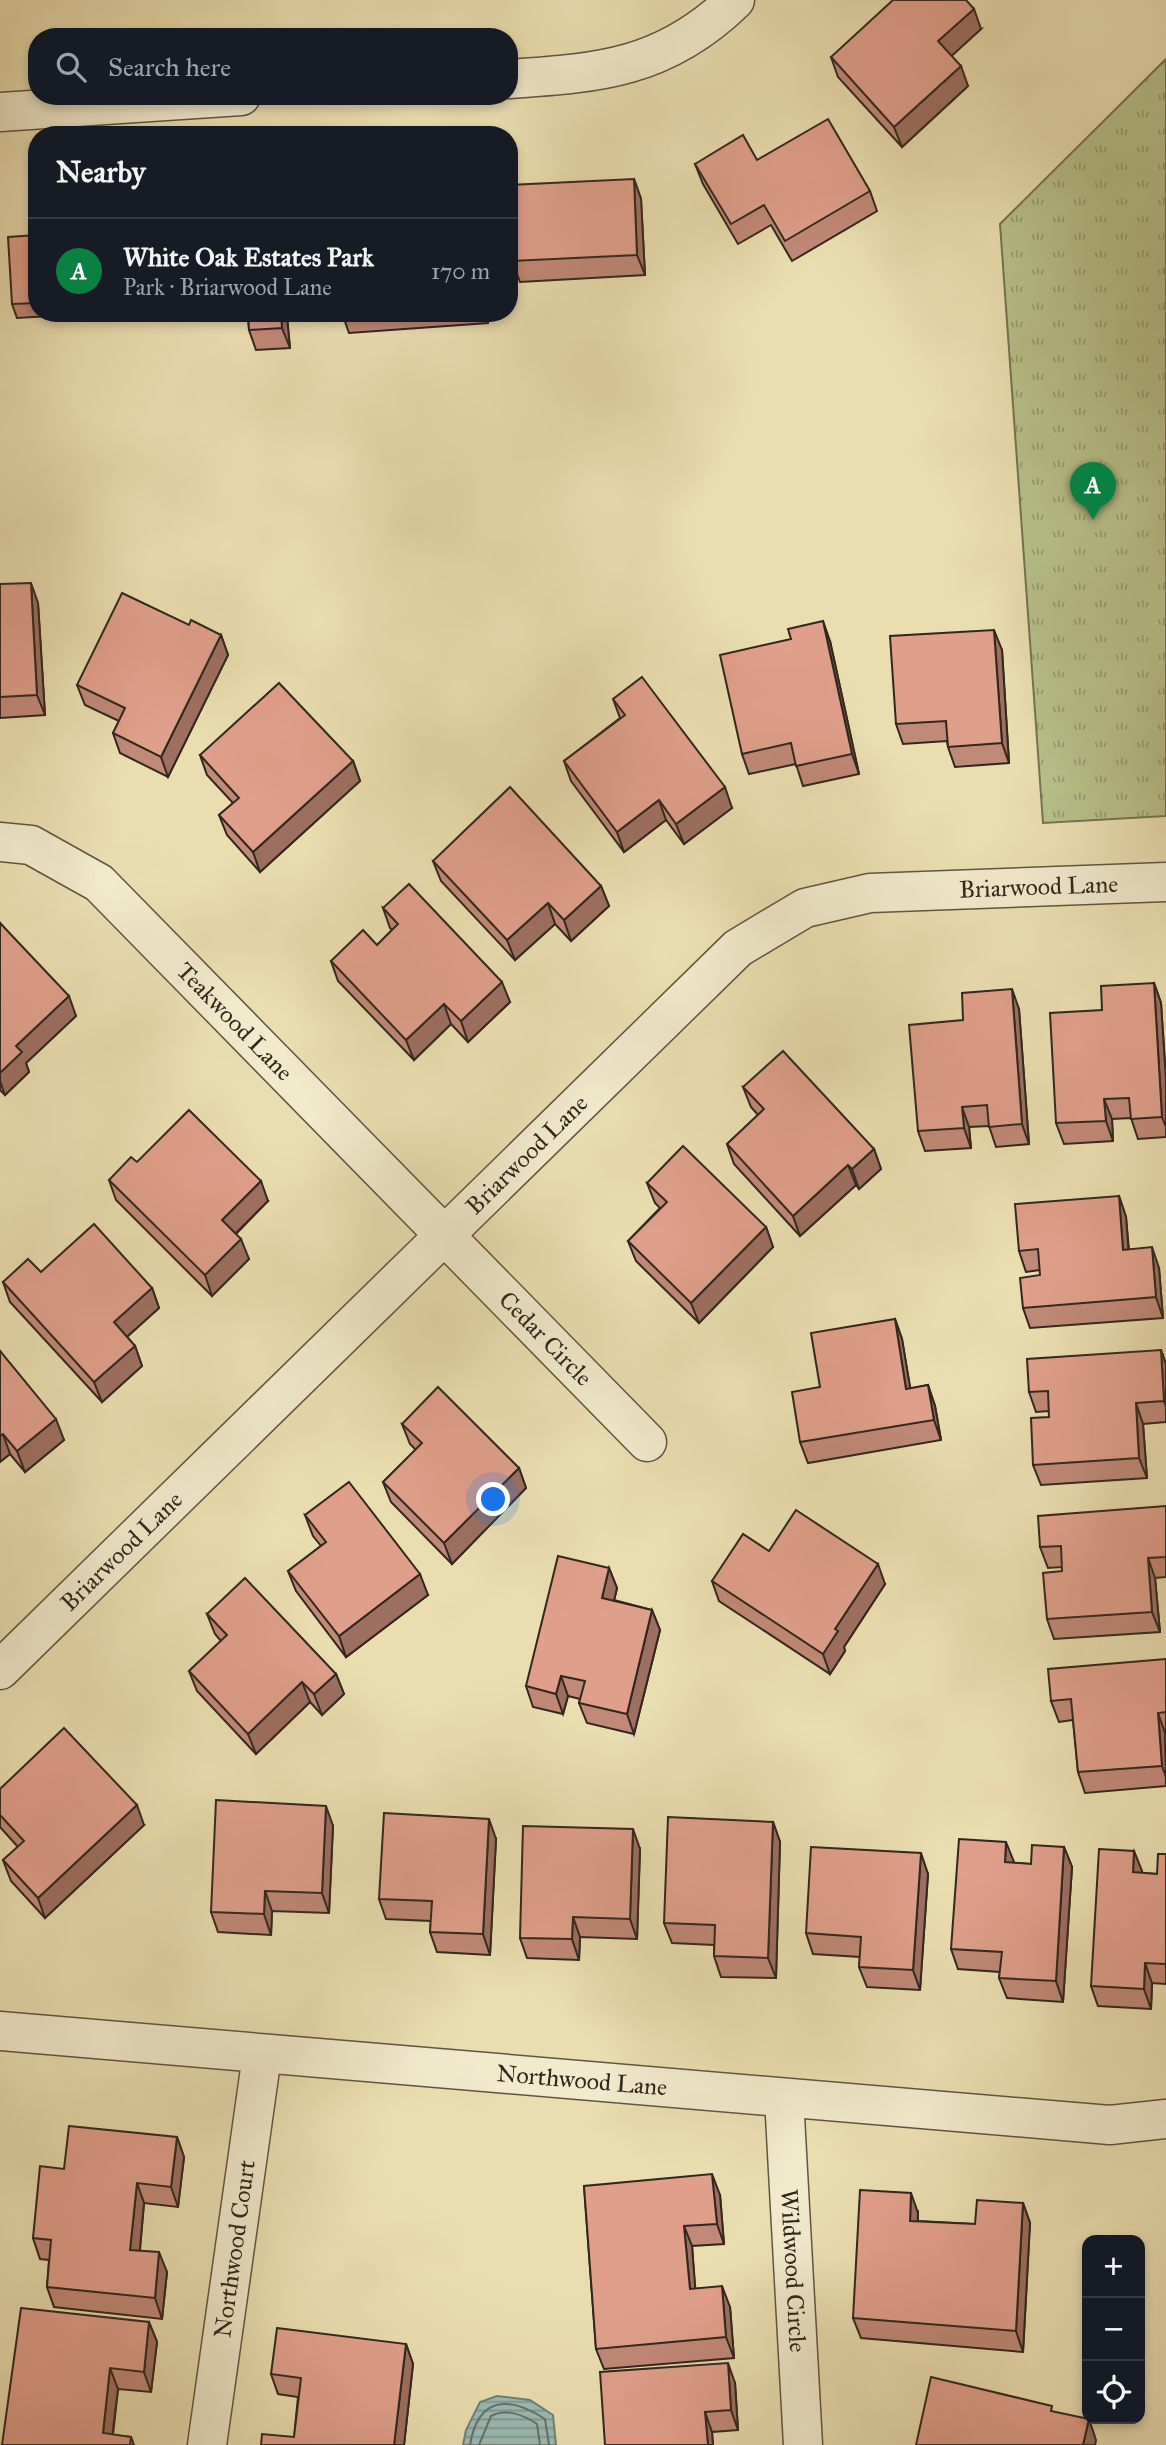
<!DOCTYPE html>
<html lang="en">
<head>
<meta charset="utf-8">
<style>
	body { margin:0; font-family:"IM FELL Great Primer",serif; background:#242831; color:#f1f3f6 }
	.controls { position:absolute; right:21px; bottom:21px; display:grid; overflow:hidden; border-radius:14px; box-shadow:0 4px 10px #0003 }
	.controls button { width:63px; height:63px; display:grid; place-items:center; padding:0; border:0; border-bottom:2px solid #363941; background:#171b24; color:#f1f3f6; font:35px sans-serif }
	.you { position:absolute; left:494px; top:1500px; width:24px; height:24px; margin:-18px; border:5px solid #fff; border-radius:50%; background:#1a73e8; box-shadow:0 0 0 10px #1a73e833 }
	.badge { display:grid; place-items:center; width:46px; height:46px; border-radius:50%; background:#0b8043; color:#fff; font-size:23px; font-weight:700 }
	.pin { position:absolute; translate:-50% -58px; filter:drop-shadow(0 2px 4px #0008) }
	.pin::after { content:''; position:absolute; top:37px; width:24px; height:21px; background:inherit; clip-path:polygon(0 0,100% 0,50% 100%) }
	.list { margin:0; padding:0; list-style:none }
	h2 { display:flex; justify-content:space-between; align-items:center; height:91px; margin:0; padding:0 28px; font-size:30px }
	h2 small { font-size:23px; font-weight:400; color:#9ea1a6 }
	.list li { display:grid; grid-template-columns:46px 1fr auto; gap:21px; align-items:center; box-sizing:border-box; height:105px; padding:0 28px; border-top:2px solid #363941 }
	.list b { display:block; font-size:26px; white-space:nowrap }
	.list p { margin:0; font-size:23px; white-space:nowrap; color:#9ea1a6 }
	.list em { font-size:23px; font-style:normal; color:#9ea1a6 }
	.icon { flex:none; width:38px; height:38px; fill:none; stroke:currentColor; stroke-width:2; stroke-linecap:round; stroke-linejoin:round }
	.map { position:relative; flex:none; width:1166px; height:2445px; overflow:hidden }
	.search { position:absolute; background:#171b24; box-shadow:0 4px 10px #0003; left:28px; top:28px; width:490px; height:77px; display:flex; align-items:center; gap:18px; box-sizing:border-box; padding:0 24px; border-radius:28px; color:#9ea1a6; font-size:26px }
	.panel { position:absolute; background:#171b24; box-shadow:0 4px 10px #0003; left:28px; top:126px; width:490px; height:196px; border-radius:28px }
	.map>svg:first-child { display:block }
	.grass { fill:url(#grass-tufts); stroke:#757454; stroke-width:2 }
	.water { fill:url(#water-rules); stroke:#708078; stroke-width:2 }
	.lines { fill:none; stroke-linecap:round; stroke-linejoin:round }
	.shore { stroke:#66716a; stroke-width:2 }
	.minor-casing { stroke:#605543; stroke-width:41 }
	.minor { stroke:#f1eacc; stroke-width:38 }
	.wall { fill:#c18978; stroke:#32271f; stroke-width:2 }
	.shaded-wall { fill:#9d6f61; stroke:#32271f; stroke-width:2 }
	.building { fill:#e09f8b; stroke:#32271f; stroke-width:2 }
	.labels { text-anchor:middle; stroke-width:6; stroke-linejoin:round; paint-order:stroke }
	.street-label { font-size:24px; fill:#32271f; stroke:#f1eacc }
</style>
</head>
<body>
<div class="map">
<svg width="1166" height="2445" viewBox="0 0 1166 2445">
	<defs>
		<pattern id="grass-tufts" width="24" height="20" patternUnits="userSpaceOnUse" patternTransform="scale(1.75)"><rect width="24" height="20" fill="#b8c18a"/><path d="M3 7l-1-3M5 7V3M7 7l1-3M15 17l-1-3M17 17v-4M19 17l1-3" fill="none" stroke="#969d70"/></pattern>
		<pattern id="water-rules" width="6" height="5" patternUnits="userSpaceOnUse" patternTransform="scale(1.75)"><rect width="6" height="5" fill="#9abbb4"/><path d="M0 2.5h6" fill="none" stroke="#7e9892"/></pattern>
	</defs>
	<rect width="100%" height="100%" fill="#eadeb0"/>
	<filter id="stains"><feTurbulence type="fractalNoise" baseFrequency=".00286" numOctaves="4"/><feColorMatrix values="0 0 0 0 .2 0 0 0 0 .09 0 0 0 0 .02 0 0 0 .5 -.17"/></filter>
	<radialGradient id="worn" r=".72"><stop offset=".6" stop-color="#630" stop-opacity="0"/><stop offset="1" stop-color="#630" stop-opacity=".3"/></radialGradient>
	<!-- grass -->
	<path class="grass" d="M1166 59V816L1043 823 1000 224Z"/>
	<!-- water -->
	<path class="water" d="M497 2396 530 2400 553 2415 556 2445H463L466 2430 480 2402Z"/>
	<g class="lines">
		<!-- shore -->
		<g class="shore">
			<path d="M470 2445C478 2397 508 2395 545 2419L549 2445"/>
			<path d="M479 2445 491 2416C506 2408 524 2415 537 2424L540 2445"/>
		</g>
		<defs>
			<g id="minor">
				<path d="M509 79C601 73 665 68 735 0"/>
				<path d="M0 112 241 96"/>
				<path id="s1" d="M0 842 31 845 99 883 647 1442"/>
				<path id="s2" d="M0 1670 738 948 805 908 870 893 1166 882"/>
				<path id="s3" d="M0 2031 1110 2125 1166 2119"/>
				<path id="s4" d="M784 2098 803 2445"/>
				<path id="s5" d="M207 2445 262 2055"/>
			</g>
		</defs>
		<!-- minor casing -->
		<use href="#minor" class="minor-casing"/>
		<!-- minor -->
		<use href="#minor" class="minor"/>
	</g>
	<!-- wall -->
	<g class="wall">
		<path d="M981 29 951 56 968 86 902 147 838 77 831 57Z"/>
		<path d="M757 160 870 191 877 211 792 261 771 225 738 244 703 184 695 164Z"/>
		<path d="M634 179 641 199 645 275 520 282 512 261Z"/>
		<path d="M37 235V313H102L17 318 12 304Z"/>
		<path d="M248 313H314V315L287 317 290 348 256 350 249 330Z"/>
		<path d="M342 313H487L488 323 349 333Z"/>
		<path d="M0 584 38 603 45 715 0 718Z"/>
		<path d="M189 625 221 635 228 655 168 777 120 753 113 733 119 721 85 705 77 685Z"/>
		<path d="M791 639 830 641 859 774 803 786 796 764 749 774 742 754Z"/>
		<path d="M1002 650 1009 763 955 767 948 747 947 741 903 744 896 724Z"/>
		<path d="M613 699 732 808 684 844 666 820 624 852 571 781 564 761 620 718Z"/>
		<path d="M200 755 353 761 360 781 260 872 227 835 219 815 233 803 207 775Z"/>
		<path d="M433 861 601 886 609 906 571 941 555 924 515 960 441 881Z"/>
		<path d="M383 908 510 1002 468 1042 451 1024 414 1060 338 981 331 961 377 945 392 930 390 928Z"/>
		<path d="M0 923 76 1016 26 1063 29 1072 5 1095 0 1090Z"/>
		<path d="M1154 983 1161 1003 1166 1080V1137L1138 1139 1131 1118 1112 1119 1113 1141 1064 1144 1056 1123 1102 1010Z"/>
		<path d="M1019 1009 1029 1144 996 1147 989 1126 969 1127 971 1148 925 1151 918 1131 963 1020Z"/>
		<path d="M743 1087 874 1149 881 1169 859 1189 856 1185 800 1236 734 1164 727 1144 758 1115 751 1107Z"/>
		<path d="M137 1162 268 1201 236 1234 249 1259 212 1296 116 1200 109 1180Z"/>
		<path d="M647 1183 766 1227 773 1247 699 1323 636 1261 628 1241 660 1208 655 1203Z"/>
		<path d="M1119 1196 1126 1217 1129 1250 1159 1268 1163 1318 1030 1328 1023 1308 1040 1275V1270L1026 1272 1019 1251Z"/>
		<path d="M41 1272 152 1288 159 1308 127 1337 135 1346 142 1366 102 1402 10 1302 3 1282Z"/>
		<path d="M895 1319 902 1339 910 1389 928 1385 935 1406 941 1440 808 1463 800 1442 820 1387Z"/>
		<path d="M1161 1350 1166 1364V1422L1143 1424 1147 1478 1041 1485 1033 1465 1049 1417V1411L1036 1412 1029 1392Z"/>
		<path d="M0 1351 64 1440 25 1472 10 1454 0 1462Z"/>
		<path d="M402 1424 519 1468 526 1488 452 1564 391 1502 383 1482 416 1450 410 1444Z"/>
		<path d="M1166 1506V1577L1155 1578 1160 1632 1054 1639 1047 1619 1062 1571V1567L1048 1568 1040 1547Z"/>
		<path d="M305 1515 428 1595 346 1657 296 1591 288 1571 321 1546 313 1536Z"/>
		<path d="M769 1551 885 1584 844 1647 845 1651 830 1674 719 1601 712 1581Z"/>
		<path d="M609 1568 617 1588 614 1600 652 1610 660 1630 634 1734 587 1723 579 1703 580 1699 568 1696 563 1714 533 1707 526 1686Z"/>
		<path d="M207 1614 336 1674 344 1694 322 1715 310 1702 256 1754 197 1691 189 1671 221 1641 215 1634Z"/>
		<path d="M1166 1659V1733H1165L1166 1786 1085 1793 1078 1772 1073 1720 1059 1722 1051 1701Z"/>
		<path d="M0 1789 144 1825 45 1918 11 1881 3 1860 18 1847 0 1827Z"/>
		<path d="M773 1822 780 1842 776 1978 721 1977 714 1956V1945L672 1943 664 1923Z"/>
		<path d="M333 1826 329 1913 272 1911 271 1935 218 1932 211 1912Z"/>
		<path d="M496 1839 490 1955 437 1952 430 1932 431 1921 386 1919 379 1899Z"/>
		<path d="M1064 1847 1072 1867 1063 2002 1007 1998 999 1978 1000 1972 958 1969 951 1949 1014 1863 1031 1864Z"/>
		<path d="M640 1849 637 1939 580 1937 579 1960 527 1958 520 1938Z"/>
		<path d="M1134 1851 1142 1873 1157 1874 1166 1854V1984L1152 1983 1151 2009 1098 2006 1091 1986Z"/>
		<path d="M928 1874 920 1990 867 1987 859 1967 860 1957 813 1954 806 1933Z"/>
		<path d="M177 2137 184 2157 178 2207 144 2203 140 2250 167 2272 162 2319 54 2307 47 2287 49 2260 40 2259 33 2238 64 2169Z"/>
		<path d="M584 2186 720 2195 724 2244 692 2246 695 2289 730 2307 734 2358 604 2369 596 2349Z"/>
		<path d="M1023 2203 1030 2223 1023 2352 861 2338 853 2318 918 2213V2221L975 2224Z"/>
		<path d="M149 2322 157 2342 151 2392 118 2389 113 2435 131 2437 134 2445H2Z"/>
		<path d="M406 2344 413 2364 404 2445H261L294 2437 298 2397 278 2394 271 2374Z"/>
		<path d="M735 2383 738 2430 712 2432 713 2445H605Z"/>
	</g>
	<!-- shaded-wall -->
	<g class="shaded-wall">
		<path d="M974 9 981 29 945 62 938 41Z"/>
		<path d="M961 66 968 86 902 147 894 127Z"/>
		<path d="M634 179 641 199 645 275 637 255Z"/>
		<path d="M281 313H286L287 317 290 348 282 328Z"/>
		<path d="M31 583 38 603 45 715 37 695Z"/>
		<path d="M823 621 830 641 859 774 852 754Z"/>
		<path d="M994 630 1002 650 1009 763 1002 743Z"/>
		<path d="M221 635 228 655 168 777 161 757Z"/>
		<path d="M353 761 360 781 260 872 253 852Z"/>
		<path d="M725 787 732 808 684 844 676 824Z"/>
		<path d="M659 800 666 820 624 852 617 832Z"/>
		<path d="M601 886 609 906 571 941 564 920Z"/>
		<path d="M548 903 555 924 515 960 507 940Z"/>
		<path d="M502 982 510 1002 468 1042 461 1021Z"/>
		<path d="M1154 983 1161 1003 1166 1080V1127L1162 1117Z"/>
		<path d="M1012 989 1019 1009 1029 1144 1022 1124Z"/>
		<path d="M69 996 76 1016 26 1063 29 1072 5 1095 0 1081V1073L16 1046Z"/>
		<path d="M444 1004 451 1024 414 1060 406 1040Z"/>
		<path d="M1104 1099 1112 1119 1113 1141 1106 1121Z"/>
		<path d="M962 1107 969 1127 971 1148 964 1128Z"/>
		<path d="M874 1149 881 1169 859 1189 852 1169Z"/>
		<path d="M848 1165 856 1185 800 1236 793 1216Z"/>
		<path d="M261 1181 268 1201 229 1240 222 1220Z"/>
		<path d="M1119 1196 1126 1217 1130 1270 1123 1250Z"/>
		<path d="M766 1227 773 1247 699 1323 691 1303Z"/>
		<path d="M241 1239 249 1259 212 1296 205 1275Z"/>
		<path d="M1152 1247 1159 1268 1163 1318 1156 1297Z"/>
		<path d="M152 1288 159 1308 121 1342 114 1322Z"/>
		<path d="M895 1319 902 1339 914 1410 906 1389Z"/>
		<path d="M135 1346 142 1366 102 1402 94 1382Z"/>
		<path d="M1161 1350 1166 1364V1407L1164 1401Z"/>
		<path d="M928 1385 935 1406 941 1440 934 1420Z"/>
		<path d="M1136 1403 1143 1424 1147 1478 1139 1458Z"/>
		<path d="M56 1419 64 1440 25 1472 17 1451Z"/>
		<path d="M3 1434 10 1454 0 1462V1436Z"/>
		<path d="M519 1468 526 1488 452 1564 444 1543Z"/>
		<path d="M1148 1558 1155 1578 1160 1632 1152 1612Z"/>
		<path d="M878 1564 885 1584 844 1647 845 1651 830 1674 823 1654 835 1629Z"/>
		<path d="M609 1568 617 1588 610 1618 602 1598Z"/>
		<path d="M420 1574 428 1595 346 1657 339 1636Z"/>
		<path d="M652 1610 660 1630 634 1734 627 1714Z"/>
		<path d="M336 1674 344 1694 322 1715 314 1694Z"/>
		<path d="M561 1676 568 1696 563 1714 556 1694Z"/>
		<path d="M302 1682 310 1702 256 1754 248 1734Z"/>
		<path d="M1158 1713 1165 1733 1166 1777 1162 1766Z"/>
		<path d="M137 1805 144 1825 45 1918 38 1898Z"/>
		<path d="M326 1806 333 1826 329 1913 322 1893Z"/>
		<path d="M489 1819 496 1839 490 1955 483 1934Z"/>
		<path d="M773 1822 780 1842 776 1978 768 1958Z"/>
		<path d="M633 1829 640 1849 637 1939 630 1919Z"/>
		<path d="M1006 1842 1014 1862 1012 1883 1005 1862Z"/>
		<path d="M1064 1847 1072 1867 1063 2002 1056 1981Z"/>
		<path d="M1134 1851 1142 1871 1140 1893 1133 1872Z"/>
		<path d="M921 1853 928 1874 920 1990 913 1970Z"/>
		<path d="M265 1891 272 1911 271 1935 264 1914Z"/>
		<path d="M573 1917 580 1937 579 1960 572 1939Z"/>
		<path d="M1145 1963 1152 1983 1151 2009 1144 1989Z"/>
		<path d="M177 2137 184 2157 178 2207 171 2187Z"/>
		<path d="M712 2174 720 2195 724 2244 717 2224Z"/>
		<path d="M137 2183 144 2203 138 2270 130 2250Z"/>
		<path d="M911 2193 918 2213 917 2241 910 2221Z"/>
		<path d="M1023 2203 1030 2223 1023 2352 1016 2331Z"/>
		<path d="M684 2226 692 2246 697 2310 690 2289Z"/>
		<path d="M159 2252 167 2272 162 2319 155 2298Z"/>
		<path d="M722 2286 730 2307 734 2358 726 2337Z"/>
		<path d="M149 2322 157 2342 151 2392 144 2372Z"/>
		<path d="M406 2344 413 2364 404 2445H394Z"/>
		<path d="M728 2363 735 2383 738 2430 731 2410Z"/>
		<path d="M110 2368 118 2389 111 2445 103 2433Z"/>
		<path d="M705 2412 712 2432 713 2445H708Z"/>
		<path d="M1089 2419 1096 2440 1095 2445H1083Z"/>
	</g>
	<!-- building -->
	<g class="building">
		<path d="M893 0H966L974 9 938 41 961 66 894 127 831 57Z"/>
		<path d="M828 119 870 191 785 241 764 205 731 224 695 164 743 135 757 160Z"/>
		<path d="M634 179 637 255 512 261 509 185Z"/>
		<path d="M37 235V303L12 304 8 237Z"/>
		<path d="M248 313H281L282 328 249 330Z"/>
		<path d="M31 583 37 695 0 697V584Z"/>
		<path d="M122 593 189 625 191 620 221 635 161 757 113 733 125 708 77 685Z"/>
		<path d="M823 621 852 754 796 766 791 743 742 754 720 655 791 639 788 629Z"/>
		<path d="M994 630 1002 743 948 747 946 721 896 724 890 636Z"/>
		<path d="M642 677 725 787 676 824 659 800 617 832 564 761 625 715 613 699Z"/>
		<path d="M279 683 353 761 253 852 219 815 239 798 200 755Z"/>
		<path d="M510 787 601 886 564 920 548 903 507 940 433 861Z"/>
		<path d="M409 884 502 982 461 1021 444 1004 406 1040 331 961 363 930 377 945 398 924 383 908Z"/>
		<path d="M0 923 69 996 16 1046 22 1052 0 1073Z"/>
		<path d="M1154 983 1162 1117 1131 1119 1129 1098 1104 1099 1106 1121 1056 1123 1050 1013 1102 1010 1101 986Z"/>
		<path d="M1012 989 1022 1124 989 1127 987 1105 962 1107 964 1128 918 1131 909 1025 963 1020 962 993Z"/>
		<path d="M783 1051 874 1149 852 1169 848 1165 793 1216 727 1144 764 1109 743 1087Z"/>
		<path d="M189 1110 261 1181 222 1220 241 1239 205 1275 109 1180 131 1157 137 1162Z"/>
		<path d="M683 1146 766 1227 691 1303 628 1241 667 1202 647 1183Z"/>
		<path d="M1119 1196 1123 1250 1152 1247 1156 1297 1023 1308 1020 1278 1040 1275 1038 1249 1019 1251 1015 1204Z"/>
		<path d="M94 1224 152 1288 114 1322 135 1346 94 1382 3 1282 28 1259 41 1272Z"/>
		<path d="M895 1319 906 1389 928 1385 934 1420 800 1442 792 1392 820 1387 811 1333Z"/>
		<path d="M1161 1350 1164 1401 1136 1403 1139 1458 1033 1465 1031 1418 1049 1417 1048 1391 1029 1392 1027 1359Z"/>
		<path d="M0 1351 56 1419 17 1451 3 1434 0 1436Z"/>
		<path d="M438 1387 519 1468 444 1543 383 1482 422 1443 402 1424Z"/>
		<path d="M349 1482 420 1574 339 1636 288 1571 326 1542 305 1515Z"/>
		<path d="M1166 1506V1557L1148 1558 1152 1612 1047 1619 1043 1573 1062 1571 1061 1546 1040 1547 1038 1516Z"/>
		<path d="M796 1510 878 1564 835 1629 838 1631 823 1654 712 1581 743 1534 769 1551Z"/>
		<path d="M558 1556 609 1568 602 1598 652 1610 627 1714 579 1703 585 1681 561 1676 556 1694 526 1686Z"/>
		<path d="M245 1578 336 1674 314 1694 302 1682 248 1734 189 1671 227 1635 207 1614Z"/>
		<path d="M1166 1659V1712L1158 1713 1162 1766 1078 1772 1071 1699 1051 1701 1048 1669Z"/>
		<path d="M64 1728 137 1805 38 1898 3 1860 24 1841 0 1815V1789Z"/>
		<path d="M216 1800 326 1806 322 1893 265 1891 264 1914 211 1912Z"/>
		<path d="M384 1813 489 1819 483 1934 430 1932 432 1901 379 1899Z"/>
		<path d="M668 1817 773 1822 768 1958 714 1956 715 1925 664 1923Z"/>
		<path d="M523 1826 633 1829 630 1919 573 1917 572 1939 520 1938Z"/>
		<path d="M959 1839 1006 1842 1005 1862 1031 1864 1032 1845 1064 1847 1056 1981 999 1978 1002 1952 951 1949Z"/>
		<path d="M811 1847 921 1853 913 1970 859 1967 861 1937 806 1933Z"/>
		<path d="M1099 1849 1134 1851 1133 1872 1157 1874 1158 1854H1166V1964L1145 1963 1144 1989 1091 1986Z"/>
		<path d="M69 2126 177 2137 171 2187 137 2183 130 2250 159 2252 155 2298 47 2287 51 2240 33 2238 40 2166 64 2169Z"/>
		<path d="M712 2174 717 2224 684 2226 690 2289 722 2286 726 2337 596 2349 584 2186Z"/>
		<path d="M860 2190 911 2193 910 2221 975 2224 977 2200 1023 2203 1016 2331 853 2318Z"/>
		<path d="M21 2308 149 2322 144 2372 110 2368 103 2433 131 2437 130 2445H2Z"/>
		<path d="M277 2328 406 2344 394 2445H261L262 2434 294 2437 301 2378 271 2374Z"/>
		<path d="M728 2363 731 2410 705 2412 708 2445H605L600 2372Z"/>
		<path d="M931 2377 1052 2406 1051 2411 1089 2419 1083 2445H916Z"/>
	</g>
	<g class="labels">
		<!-- street labels -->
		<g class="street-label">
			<text dy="8" stroke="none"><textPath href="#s2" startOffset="1346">Briarwood Lane</textPath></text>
			<text dy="8" stroke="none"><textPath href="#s1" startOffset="303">Teakwood Lane</textPath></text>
			<text dy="8" stroke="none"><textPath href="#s2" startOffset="737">Briarwood Lane</textPath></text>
			<text dy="8" stroke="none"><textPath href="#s1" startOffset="747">Cedar Circle</textPath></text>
			<text dy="8" stroke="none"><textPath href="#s2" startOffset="170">Briarwood Lane</textPath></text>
			<text dy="8" stroke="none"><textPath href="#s3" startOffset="584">Northwood Lane</textPath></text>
			<text dy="8" stroke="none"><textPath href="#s5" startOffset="198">Northwood Court</textPath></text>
			<text dy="8" stroke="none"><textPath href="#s4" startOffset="173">Wildwood Circle</textPath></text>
		</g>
	</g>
	<rect width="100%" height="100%" filter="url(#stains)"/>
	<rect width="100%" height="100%" fill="url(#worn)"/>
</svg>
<div class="controls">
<button>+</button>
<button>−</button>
<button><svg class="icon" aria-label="locate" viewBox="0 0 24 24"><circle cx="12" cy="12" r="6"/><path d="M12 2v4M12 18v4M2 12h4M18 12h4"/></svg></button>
</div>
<div class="you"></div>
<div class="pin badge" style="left:1093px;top:520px">A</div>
<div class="search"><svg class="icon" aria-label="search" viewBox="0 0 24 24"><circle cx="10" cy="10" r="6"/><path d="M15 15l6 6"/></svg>Search here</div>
<section class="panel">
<h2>Nearby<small></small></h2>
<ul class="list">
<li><span class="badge">A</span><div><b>White Oak Estates Park</b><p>Park · Briarwood Lane</p></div><em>170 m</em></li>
</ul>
</section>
</div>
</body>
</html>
